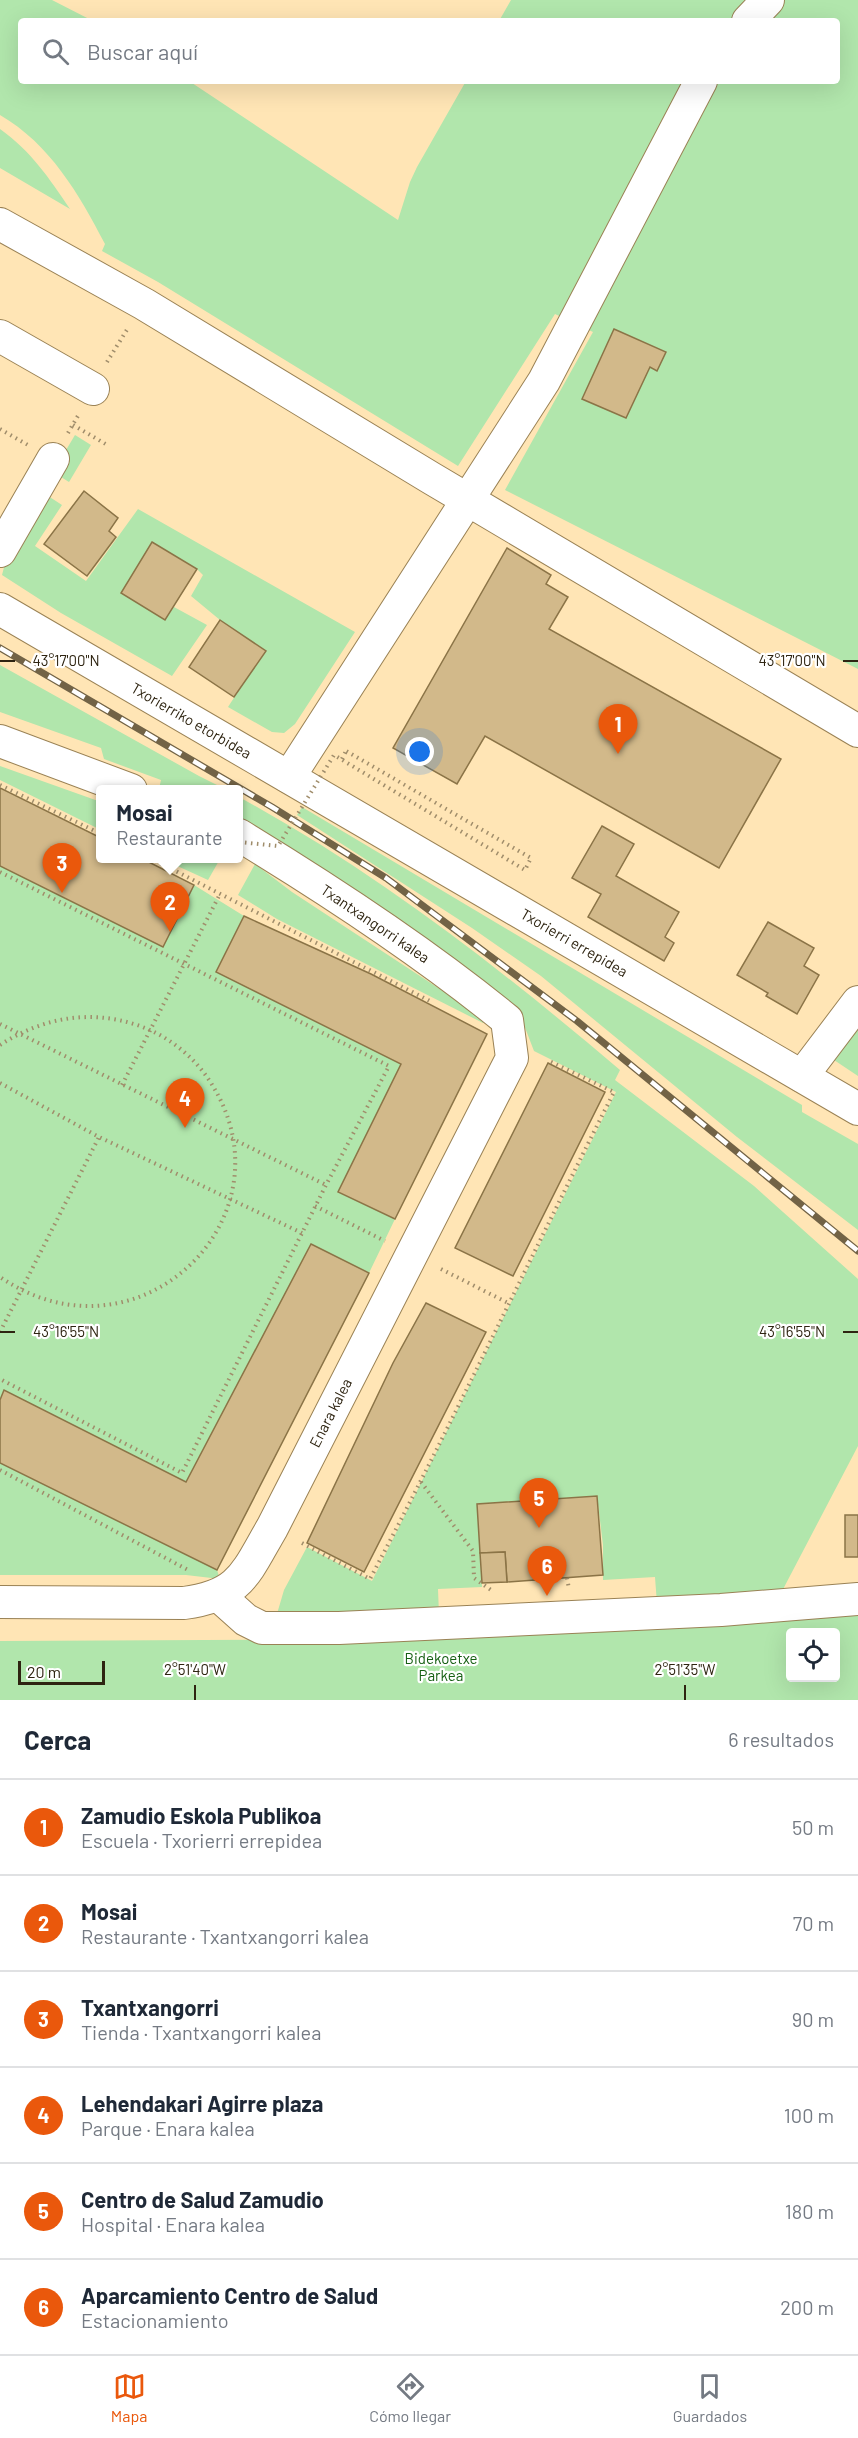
<!DOCTYPE html>
<html lang="es">
<head>
<meta charset="utf-8">
<style>
	body { margin:0; font-family:Barlow,sans-serif; background:#f6f6f7; color:#1f2937 }
	.controls { position:absolute; right:18px; bottom:18px; display:grid; overflow:hidden; border-radius:6px; box-shadow:0 6px 24px #0002 }
	.controls button { width:54px; height:54px; display:grid; place-items:center; padding:0; border:0; border-bottom:2px solid #e0e1e3; background:#fff; color:#1f2937; font:30px sans-serif }
	.scale { position:absolute; left:18px; bottom:15px; width:87px; box-sizing:border-box; padding-left:6px; border:3px solid #2e2411; border-top:0; font-size:16px; line-height:21px; white-space:nowrap; color:#2e2411; -webkit-text-stroke:4px #fff; paint-order:stroke }
	.you { position:absolute; left:420px; top:752px; width:21px; height:21px; margin:-15px; border:4px solid #fff; border-radius:50%; background:#1a73e8; box-shadow:0 0 0 9px #1a73e833 }
	.badge { display:grid; place-items:center; width:39px; height:39px; border-radius:50%; background:#ea580c; color:#fff; font-size:20px; font-weight:700 }
	.pin { position:absolute; translate:-50% -50px; filter:drop-shadow(0 2px 3px #0008) }
	.pin::after { content:''; position:absolute; top:32px; width:21px; height:18px; background:inherit; clip-path:polygon(0 0,100% 0,50% 100%) }
	.popup { position:absolute; left:96px; top:785px; width:147px; height:78px; box-sizing:border-box; display:grid; place-content:center; border-radius:6px; background:#fff; filter:drop-shadow(0 2px 4px #0005); font-size:20px; white-space:nowrap; color:#747a83 }
	.popup b { font-size:22px; color:#1f2937 }
	.popup::after { content:''; position:absolute; left:50%; top:100%; margin-left:-12px; border:12px solid transparent; border-top-color:#fff }
	.list { margin:0; padding:0; list-style:none }
	h2 { display:flex; justify-content:space-between; align-items:center; height:78px; margin:0; padding:0 24px; font-size:26px }
	h2 small { font-size:20px; font-weight:400; color:#747a83 }
	.list li { display:grid; grid-template-columns:39px 1fr auto; gap:18px; align-items:center; box-sizing:border-box; height:96px; padding:0 24px; border-top:2px solid #e0e1e3 }
	.list b { display:block; font-size:22px; white-space:nowrap }
	.list p { margin:0; font-size:20px; white-space:nowrap; color:#747a83 }
	.list em { font-size:20px; font-style:normal; color:#747a83 }
	.icon { flex:none; width:33px; height:33px; fill:none; stroke:currentColor; stroke-width:2; stroke-linecap:round; stroke-linejoin:round }
	.map { position:relative; flex:none; width:858px; height:1700px; overflow:hidden }
	.search { position:absolute; background:#fff; box-shadow:0 6px 24px #0002; left:18px; right:18px; top:18px; height:66px; display:flex; align-items:center; gap:15px; box-sizing:border-box; padding:0 21px; border-radius:6px; color:#747a83; font-size:22px }
	.sheet { height:654px; background:#fff }
	nav { display:flex; justify-content:space-around; align-items:center; box-sizing:border-box; height:84px; border-top:2px solid #e0e1e3; background:#fff; font-size:16px; color:#747a83 }
	nav a { display:grid; justify-items:center; gap:3px }
	nav .on { color:#ea580c }
	.map>svg:first-child { display:block }
	.green { fill:#b1e6ac; fill-rule:evenodd }
	.building { fill:#d2b98a; stroke:#8b7447; stroke-width:1.5 }
	.lines { fill:none; stroke-linecap:round; stroke-linejoin:round }
	.minor-casing { stroke:#9a8255; stroke-width:34 }
	.path { stroke:#a08d6b; stroke-width:4; stroke-dasharray:1.5 4.5; stroke-linecap:butt }
	.minor { stroke:#fff; stroke-width:32 }
	.rail-casing { stroke:#726346; stroke-width:7 }
	.rail { stroke:#fff; stroke-width:4.5; stroke-dasharray:14; stroke-linecap:butt }
	.path-bridge { stroke:#a08d6b; stroke-width:4; stroke-dasharray:1.5 4.5; stroke-linecap:butt }
	.ticks { fill:none; stroke:#2e2411; stroke-width:2 }
	.labels { text-anchor:middle; stroke-width:4.5; stroke-linejoin:round; paint-order:stroke }
	.street-label { font-size:15px; fill:#2e2411; stroke:#fff }
	.park-label { font-size:15px; fill:#155f12; stroke:#fff }
	.ticks-label { font-size:15px; text-anchor:middle; fill:#2e2411; stroke:#fff; stroke-width:4.5; stroke-linejoin:round; paint-order:stroke }
</style>
</head>
<body>
<div class="map">
<svg width="858" height="1700" viewBox="0 0 858 1700">
	<rect width="100%" height="100%" fill="#ffe5b5"/>
	<!-- green -->
	<g class="green">
		<path d="M0 0H52L93 21H21V81H189L398 220 410 182 417 167 466 81H837V21H499L511 0H858V669L505 490 593 332 555 314 458 466 158 282 102 251 105 244C79 194 50 144 0 115Z"/>
		<path d="M0 129C31 151 49 178 70 209L0 168Z"/>
		<path d="M75 435 91 445 69 482 53 472Z"/>
		<path d="M42 492 62 505 35 546 86 581 138 509 355 632 295 724 284 733 272 732 228 707 265 650 220 620 191 596 203 575 197 569 152 542 121 593 165 620 174 607 207 625 172 676 61 613 2 575 8 552Z"/>
		<path d="M0 665 199 776 225 789H159L161 780 104 759 101 748 0 712Z"/>
		<path d="M0 766 101 802V830L0 780Z"/>
		<path d="M239 797C377 872 501 969 620 1070L615 1080 754 1186 858 1279V1446L780 1595 657 1604 655 1577 603 1580V1545L597 1496 477 1504 482 1587 438 1589 439 1615 274 1624 284 1590 307 1547 372 1581 616 1092 534 1051 524 1025H516L239 828Z"/>
		<path d="M302 807 802 1105V1112L858 1144V1230L737 1137 541 976 472 928 297 815Z"/>
		<path d="M162 859H220L208 880Z"/>
		<path d="M255 864 292 892 484 1018 485 1021 483 1023 277 919 238 895Z"/>
		<path d="M0 866 163 946 194 885 244 916 216 972 401 1064 338 1192 395 1219 369 1273 311 1244 186 1482 5 1391 0 1400Z"/>
		<path d="M858 1015V1076L825 1054Z"/>
		<path d="M0 1463 217 1570 220 1579 186 1575H0Z"/>
		<path d="M858 1614V1700H0V1641L386 1639ZM790 1632H836V1678H790Z"/>
	</g>
	<!-- building -->
	<g class="building">
		<path d="M614 329 666 352 657 371 650 367 626 418 582 399Z"/>
		<path d="M84 491 118 518 109 531 116 537 87 576 44 544Z"/>
		<path d="M152 542 197 569 165 620 121 593Z"/>
		<path d="M507 548 551 575 546 584 568 597 549 629 781 759 719 868 485 736 457 784 393 748Z"/>
		<path d="M220 620 266 651 234 697 189 667Z"/>
		<path d="M0 788 101 838V858H141L194 885 163 947 0 866Z"/>
		<path d="M602 826 634 844 616 876 679 912 665 937 674 943 664 961 588 917 601 894 572 878Z"/>
		<path d="M244 916 371 974 487 1034 395 1219 338 1192 401 1064 216 972Z"/>
		<path d="M768 922 814 948 804 966 819 975 797 1014 766 996 768 993 737 975Z"/>
		<path d="M548 1063 605 1092 513 1276 455 1248Z"/>
		<path d="M311 1244 369 1273 217 1570 0 1463V1400L4 1390 186 1482Z"/>
		<path d="M426 1303 486 1332 364 1572 307 1543 393 1363Z"/>
		<path d="M597 1496 603 1575 507 1582 505 1552 480 1553 477 1504Z"/>
		<rect x="845" y="1515" width="13" height="42"/>
		<path d="M505 1552 507 1582 482 1583 480 1553Z"/>
	</g>
	<g class="lines">
		<defs>
			<g id="minor">
				<path d="M748 21 768 0"/>
				<path d="M0 224 144 304 431 478 858 731"/>
				<path d="M0 336 93 389"/>
				<path d="M0 551 53 459"/>
				<path d="M0 609 858 1109"/>
				<path d="M0 741 131 790"/>
				<path d="M289 777 544 381 701 81"/>
				<path d="M802 1076 858 1002"/>
				<path d="M218 1595 246 1620 262 1628H339L721 1610 858 1599"/>
				<path d="M0 1602 184 1603C241 1596 246 1572 272 1528L512 1058 507 1020C423 951 331 891 239 835"/>
			</g>
		</defs>
		<!-- minor casing -->
		<use href="#minor" class="minor-casing"/>
		<!-- path -->
		<g class="path">
			<path d="M107 362 128 328"/>
			<path d="M73 425 109 446"/>
			<path d="M0 429 28 445"/>
			<path d="M68 433 79 414"/>
			<path d="M342 759 346 751"/>
			<path d="M0 785 101 834"/>
			<path d="M150 858 430 1001"/>
			<path d="M171 868 175 858"/>
			<path d="M0 872 389 1066 326 1185 182 1473 0 1379"/>
			<path d="M0 1024 326 1185"/>
			<path d="M0 1045C42 1018 89 1009 137 1025 167 1035 194 1056 211 1083 297 1218 137 1371 0 1277"/>
			<path d="M0 1083 99 1137 302 1233"/>
			<path d="M122 1085 220 894"/>
			<path d="M315 1206 385 1241"/>
			<path d="M441 1269 508 1303"/>
			<path d="M0 1332 99 1137"/>
			<path d="M0 1470 190 1571"/>
			<path d="M421 1482 473 1551 474 1578 491 1590"/>
			<path d="M302 1543 370 1579C455 1418 532 1254 614 1092L547 1060"/>
			<path d="M567 1578 569 1589"/>
		</g>
		<!-- minor -->
		<use href="#minor" class="minor"/>
		<defs>
			<path id="rail" d="M0 648 272 807 386 878 577 1021 858 1251"/>
		</defs>
		<!-- rail casing -->
		<use href="#rail" class="rail-casing"/>
		<!-- rail -->
		<use href="#rail" class="rail"/>
		<!-- path-bridge -->
		<path class="path-bridge" d="M239 842 278 846 334 755 525 870 531 858 346 751"/>
	</g>
	<!-- ticks -->
	<path class="ticks" d="M0 661H15M843 661H858M0 1332H15M843 1332H858M195 1685V1700M685 1685V1700"/>
	<g class="labels">
		<!-- street labels -->
		<g class="street-label">
			<text transform="translate(191 721) rotate(30)" y="5">Txorierriko etorbidea</text>
			<text transform="translate(375 924) rotate(34)" y="5">Txantxangorri kalea</text>
			<text transform="translate(574 943) rotate(30)" y="5">Txorierri errepidea</text>
			<text transform="translate(331 1413) rotate(-63)" y="5">Enara kalea</text>
		</g>
		<!-- park labels -->
		<g class="park-label">
			<text x="441" y="1664">Bidekoetxe<tspan x="441" dy="17">Parkea</tspan></text>
		</g>
	</g>
	<g class="ticks-label">
		<text x="66" y="666">43°17'00"N</text>
		<text x="792" y="666">43°17'00"N</text>
		<text x="66" y="1337">43°16'55"N</text>
		<text x="792" y="1337">43°16'55"N</text>
		<text x="195" y="1675">2°51'40"W</text>
		<text x="685" y="1675">2°51'35"W</text>
	</g>
</svg>
<div class="controls">
<button><svg class="icon" aria-label="locate" viewBox="0 0 24 24"><circle cx="12" cy="12" r="6"/><path d="M12 2v4M12 18v4M2 12h4M18 12h4"/></svg></button>
</div>
<div class="scale">20 m</div>
<div class="you"></div>
<div class="pin badge" style="left:618px;top:754px">1</div>
<div class="pin badge" style="left:170px;top:932px">2</div>
<div class="popup"><b>Mosai</b>Restaurante</div>
<div class="pin badge" style="left:62px;top:893px">3</div>
<div class="pin badge" style="left:185px;top:1128px">4</div>
<div class="pin badge" style="left:539px;top:1528px">5</div>
<div class="pin badge" style="left:547px;top:1596px">6</div>
<div class="search"><svg class="icon" aria-label="search" viewBox="0 0 24 24"><circle cx="10" cy="10" r="6"/><path d="M15 15l6 6"/></svg>Buscar aquí</div>
</div>
<section class="sheet">
<h2>Cerca<small>6 resultados</small></h2>
<ul class="list">
<li><span class="badge">1</span><div><b>Zamudio Eskola Publikoa</b><p>Escuela · Txorierri errepidea</p></div><em>50 m</em></li>
<li><span class="badge">2</span><div><b>Mosai</b><p>Restaurante · Txantxangorri kalea</p></div><em>70 m</em></li>
<li><span class="badge">3</span><div><b>Txantxangorri</b><p>Tienda · Txantxangorri kalea</p></div><em>90 m</em></li>
<li><span class="badge">4</span><div><b>Lehendakari Agirre plaza</b><p>Parque · Enara kalea</p></div><em>100 m</em></li>
<li><span class="badge">5</span><div><b>Centro de Salud Zamudio</b><p>Hospital · Enara kalea</p></div><em>180 m</em></li>
<li><span class="badge">6</span><div><b>Aparcamiento Centro de Salud</b><p>Estacionamiento</p></div><em>200 m</em></li>
</ul>
</section>
<nav>
<a class="on"><svg class="icon" aria-label="map" viewBox="0 0 24 24"><path d="M3 6l6-2 6 2 6-2v14l-6 2-6-2-6 2zM9 4v14M15 6v14"/></svg>Mapa</a>
<a><svg class="icon" aria-label="directions" viewBox="0 0 24 24"><path d="M12 3l9 9-9 9-9-9zM9 14v-3h6M13 9l2 2-2 2"/></svg>Cómo llegar</a>
<a><svg class="icon" aria-label="saved" viewBox="0 0 24 24"><path d="M7 4h10v16l-5-4-5 4z"/></svg>Guardados</a>
</nav>
</body>
</html>
